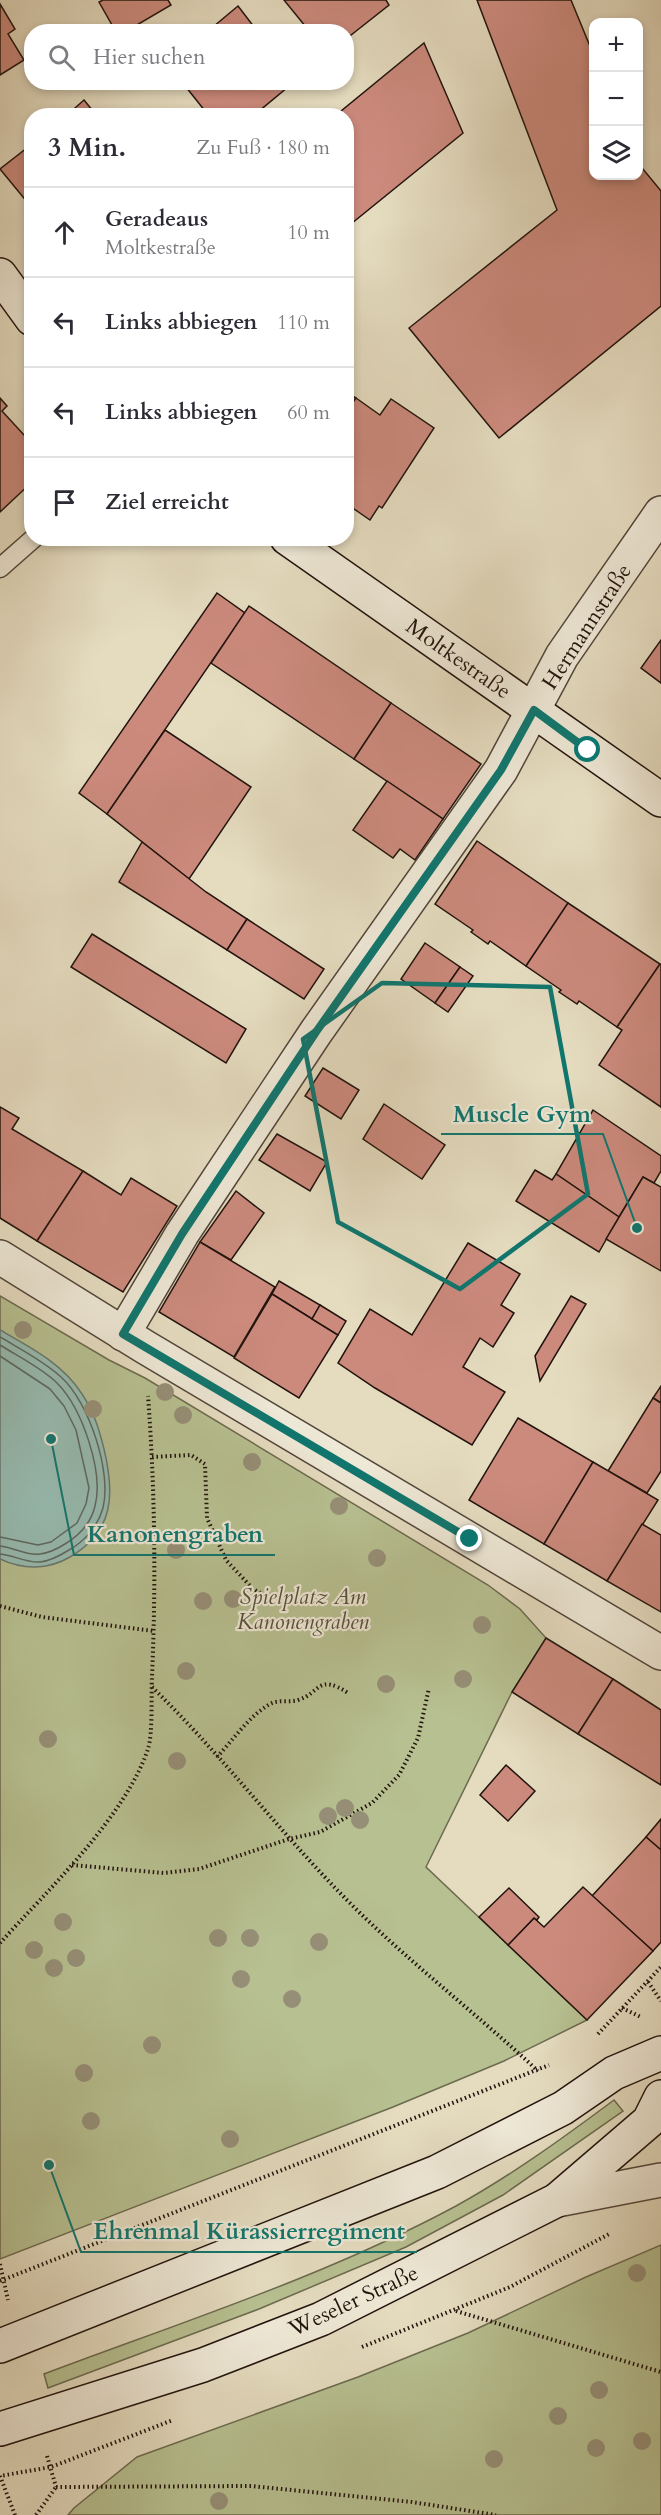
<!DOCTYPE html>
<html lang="de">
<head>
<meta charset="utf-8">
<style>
	body { margin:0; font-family:Cardo,serif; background:#f2f2f3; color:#2b2b33 }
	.controls { position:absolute; right:18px; top:18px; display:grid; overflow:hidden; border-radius:12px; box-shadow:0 3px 9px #0003 }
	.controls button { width:54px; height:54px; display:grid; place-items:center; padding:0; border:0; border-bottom:2px solid #e1e1e2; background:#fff; color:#2b2b33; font:30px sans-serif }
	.stop { position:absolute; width:18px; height:18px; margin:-14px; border:4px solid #0f766e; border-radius:50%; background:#fff }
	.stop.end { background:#0f766e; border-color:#fff; box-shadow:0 2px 6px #0008 }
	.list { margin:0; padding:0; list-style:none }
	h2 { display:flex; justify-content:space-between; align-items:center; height:78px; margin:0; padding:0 24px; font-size:26px }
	h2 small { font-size:20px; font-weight:400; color:#7c7c81 }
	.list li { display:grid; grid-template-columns:39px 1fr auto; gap:18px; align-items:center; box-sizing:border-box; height:90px; padding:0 24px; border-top:2px solid #e1e1e2 }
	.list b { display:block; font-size:22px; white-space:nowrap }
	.list p { margin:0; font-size:20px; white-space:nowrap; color:#7c7c81 }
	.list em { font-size:20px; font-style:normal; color:#7c7c81 }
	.icon { flex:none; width:33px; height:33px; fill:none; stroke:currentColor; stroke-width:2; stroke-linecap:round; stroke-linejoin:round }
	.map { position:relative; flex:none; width:661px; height:2515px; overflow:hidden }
	.search { position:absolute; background:#fff; box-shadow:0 3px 9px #0003; left:24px; top:24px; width:330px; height:66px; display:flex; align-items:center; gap:15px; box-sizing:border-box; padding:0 21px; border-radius:24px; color:#7c7c81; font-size:22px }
	.panel { position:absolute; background:#fff; box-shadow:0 3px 9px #0003; left:24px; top:108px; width:330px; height:438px; border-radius:24px }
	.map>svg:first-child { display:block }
	.green { fill:#b7c091; stroke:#6c6a4f; stroke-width:1.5 }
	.water { fill:#96bcb2; stroke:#677870; stroke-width:1.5 }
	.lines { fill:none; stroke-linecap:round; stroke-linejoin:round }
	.shore { stroke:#5c6860; stroke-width:1.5 }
	.building { fill:#cc8a7d; stroke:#21130d; stroke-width:1.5 }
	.service-casing { stroke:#52453a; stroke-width:21 }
	.minor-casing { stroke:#52453a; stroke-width:36 }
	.secondary-casing { stroke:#21130d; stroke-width:36 }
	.path { stroke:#21130d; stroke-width:4; stroke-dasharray:1.5 3; stroke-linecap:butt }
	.service { stroke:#eee8d6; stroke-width:18 }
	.minor { stroke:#eee8d6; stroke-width:33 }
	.secondary { stroke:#eee8d6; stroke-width:33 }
	.tree { fill:#968f77 }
	.route { stroke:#0f766e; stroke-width:8 }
	.marked { fill:none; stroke:#0f766e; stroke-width:4.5; stroke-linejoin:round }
	.labels { text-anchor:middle; stroke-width:4.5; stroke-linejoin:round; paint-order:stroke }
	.street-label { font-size:22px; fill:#21130d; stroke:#eee8d6 }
	.park-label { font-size:22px; font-style:italic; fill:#56503b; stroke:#eee8d6 }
	.leader { fill:none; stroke:#0f766e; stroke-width:2 }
	.callout-dot { fill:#0f766e; stroke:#eee8d6; stroke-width:2 }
	.callout-label { font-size:24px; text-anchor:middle; font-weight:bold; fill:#0f766e; stroke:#eee8d6; stroke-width:4.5; stroke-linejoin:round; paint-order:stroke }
</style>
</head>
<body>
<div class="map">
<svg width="661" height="2515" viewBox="0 0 661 2515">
	<rect width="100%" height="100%" fill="#e5dcc0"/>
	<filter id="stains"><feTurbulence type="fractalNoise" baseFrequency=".00333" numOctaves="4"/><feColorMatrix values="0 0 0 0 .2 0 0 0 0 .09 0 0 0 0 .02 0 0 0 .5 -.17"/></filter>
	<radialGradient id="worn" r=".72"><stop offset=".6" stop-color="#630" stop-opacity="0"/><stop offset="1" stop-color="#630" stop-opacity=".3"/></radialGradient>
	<!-- green -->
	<g class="green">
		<path d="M0 1296 109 1360 145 1378 488 1585 520 1609 546 1638 512 1692 426 1867 587 2020 504 2061 393 2107 0 2259Z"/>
		<path d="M614 2100 623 2111 503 2195 406 2247 259 2309 48 2388 44 2374C182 2322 326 2276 456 2206 512 2175 563 2138 614 2100Z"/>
		<path d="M661 2245V2515H68L74 2508 137 2457 358 2377 468 2333 586 2277Z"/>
	</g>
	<!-- water -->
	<path class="water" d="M0 1330C30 1347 63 1364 82 1394 94 1412 99 1429 104 1449 115 1495 114 1531 70 1557 48 1570 23 1570 0 1559Z"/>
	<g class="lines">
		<!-- shore -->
		<g class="shore">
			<path d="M0 1337C20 1349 44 1361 61 1377 89 1402 112 1472 103 1508 98 1526 85 1541 69 1550 61 1555 51 1561 40 1562 26 1563 13 1555 0 1554"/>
			<path d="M0 1345C19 1357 42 1368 57 1383 82 1408 104 1472 95 1506 91 1523 80 1535 65 1544 57 1549 49 1553 40 1554 26 1556 13 1547 0 1546"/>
			<path d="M0 1356 50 1389 64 1406 76 1430 89 1488 86 1504 77 1523 51 1542 38 1545 0 1537"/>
		</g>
	</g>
	<!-- building -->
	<g class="building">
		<path d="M103 0H168L171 5 125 32H116L99 2Z"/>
		<path d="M284 0H386L389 5 346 39V32H310Z"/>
		<path d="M477 0H571L594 56V176H638V163L661 191V306L499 438 409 328 557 210Z"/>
		<path d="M0 4 15 29 8 34 24 60 0 75Z"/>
		<path d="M238 6 258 32H207Z"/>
		<path d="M424 43 463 133 346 228V116H335Z"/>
		<path d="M182 82H294L253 116H209Z"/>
		<path d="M84 100 97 116H66Z"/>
		<path d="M32 144V208L0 169Z"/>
		<path d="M346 392 356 398 346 412Z"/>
		<path d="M0 398 7 406 2 411 24 435 29 430 32 432V482L0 512Z"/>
		<path d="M356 398 380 415 391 399 434 428 382 508 379 506 370 520 354 509 352 512 346 508V412Z"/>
		<path d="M217 593 245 613 107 814 79 793Z"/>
		<path d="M249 606 391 703 354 759 211 663Z"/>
		<path d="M661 640V683L641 668Z"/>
		<path d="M391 703 481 764 443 819 354 759Z"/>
		<path d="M165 730 251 787 189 879 107 814Z"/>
		<path d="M387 781 443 819 415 860 400 849 393 858 353 830Z"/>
		<path d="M477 841 568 903 526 966 490 941 488 944 471 932 473 930 435 904Z"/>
		<path d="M142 842 206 892 247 919 227 950 119 882Z"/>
		<path d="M568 903 660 964 617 1027 579 1001 577 1004 559 992 561 990 526 966Z"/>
		<path d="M247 919 324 969 304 999 227 950Z"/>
		<path d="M92 934 246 1029 226 1063 71 967Z"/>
		<path d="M425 943 460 967 435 1003 401 979Z"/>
		<path d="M660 964 661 965V1107L599 1065 622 1030 617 1027Z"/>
		<path d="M460 967 473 976 448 1012 435 1003Z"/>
		<path d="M323 1068 359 1090 341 1119 305 1096Z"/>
		<path d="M384 1104 445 1145 422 1179 363 1139Z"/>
		<path d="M0 1107 19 1118 12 1129 83 1171 37 1241 0 1218Z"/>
		<path d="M593 1110 661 1156V1171L654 1183 643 1177 619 1217 556 1174Z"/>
		<path d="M277 1134 327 1162 310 1191 259 1160Z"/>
		<path d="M535 1170 552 1180 556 1174 619 1217 599 1252 516 1201Z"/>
		<path d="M83 1171 121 1195 131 1178 177 1206 123 1292 37 1241Z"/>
		<path d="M643 1177 661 1187V1271L606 1239Z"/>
		<path d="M236 1191 264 1213 231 1260 200 1242Z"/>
		<path d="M200 1242 275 1287 234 1357 159 1312Z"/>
		<path d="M468 1243 520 1274 501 1305 514 1313 493 1347 480 1338 463 1367 505 1392 472 1445 375 1388 338 1363 370 1309 412 1335Z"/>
		<path d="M279 1281 320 1305 312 1319 272 1294Z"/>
		<path d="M272 1294 338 1335 299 1398 234 1358Z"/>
		<path d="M571 1296 586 1304 540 1381 535 1356Z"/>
		<path d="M320 1305 346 1321 338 1335 312 1319Z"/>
		<path d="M661 1386V1403L653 1398Z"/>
		<path d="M653 1398 661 1403V1471L647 1493 608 1471Z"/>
		<path d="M518 1418 593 1462 544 1544 469 1500Z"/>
		<path d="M593 1462 658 1500 607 1581 544 1544Z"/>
		<path d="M642 1524 661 1535V1612L607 1581Z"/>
		<path d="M546 1638 613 1679 578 1734 512 1692Z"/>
		<path d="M613 1679 661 1710V1785L578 1734Z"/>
		<path d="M506 1765 535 1791 508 1821 480 1795Z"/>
		<path d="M661 1819V1850L646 1837Z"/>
		<path d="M646 1837 661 1850V1942L653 1951 592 1896Z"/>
		<path d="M583 1887 653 1951 587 2020 508 1945 534 1918 544 1927Z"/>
		<path d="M509 1888 539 1917 537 1920 534 1918 508 1945 479 1917Z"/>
	</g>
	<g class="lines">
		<defs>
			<path id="service" d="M0 568 34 538"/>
			<g id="minor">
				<path d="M0 1257 145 1347 661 1653"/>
				<path d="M123 1334 182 1234 316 1032 501 770 562 656 661 513"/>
				<path d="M557 2200 661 2180"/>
			</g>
			<g id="secondary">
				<path d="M0 275 32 319"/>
				<path d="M287 538 661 800"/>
				<path d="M0 2346 437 2172 563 2108 614 2073 661 2053"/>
				<path d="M0 2429 203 2365 321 2319 557 2200 649 2121 661 2097"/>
			</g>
		</defs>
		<!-- service casing -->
		<use href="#service" class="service-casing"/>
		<!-- minor casing -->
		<use href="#minor" class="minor-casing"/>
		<!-- secondary casing -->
		<use href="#secondary" class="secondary-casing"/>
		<!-- path -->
		<g class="path">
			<path d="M152 1457 191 1455 205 1464 207 1518 226 1560 253 1589 285 1606"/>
			<path d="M0 1606 42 1617 154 1631"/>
			<path d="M152 1687C226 1759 287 1842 361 1914 418 1969 480 2017 538 2071"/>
			<path d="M217 1757C233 1740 249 1716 270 1704 279 1699 289 1703 298 1700 321 1693 317 1673 348 1693"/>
			<path d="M72 1865 164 1873 199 1869 289 1839 320 1832 372 1803 399 1775 418 1738 429 1688"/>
			<path d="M0 1943C48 1890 125 1817 148 1749 153 1733 151 1695 152 1677 156 1583 155 1489 148 1396"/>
			<path d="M648 1982 661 2001"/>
			<path d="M622 2008 641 2017"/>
			<path d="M598 2034 661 1967"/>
			<path d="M0 2264 8 2300"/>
			<path d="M0 2281 549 2065"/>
			<path d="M456 2311 661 2372"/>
			<path d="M362 2347 510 2287 611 2233"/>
			<path d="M47 2456 56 2487"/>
			<path d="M56 2487 251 2486 412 2502 496 2515"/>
			<path d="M15 2515 0 2476 51 2467 173 2420"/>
			<path d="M36 2515 56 2487"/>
		</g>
		<!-- service -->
		<use href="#service" class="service"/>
		<!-- minor -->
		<use href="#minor" class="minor"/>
		<!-- secondary -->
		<use href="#secondary" class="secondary"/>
	</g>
	<!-- trees -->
	<g class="tree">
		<circle cx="23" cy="1330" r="9"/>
		<circle cx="165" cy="1392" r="9"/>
		<circle cx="93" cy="1409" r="9"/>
		<circle cx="183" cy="1415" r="9"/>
		<circle cx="252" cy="1462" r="9"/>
		<circle cx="339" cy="1506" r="9"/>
		<circle cx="176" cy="1550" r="9"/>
		<circle cx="377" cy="1558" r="9"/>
		<circle cx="233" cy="1599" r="9"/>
		<circle cx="203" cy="1601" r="9"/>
		<circle cx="482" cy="1625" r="9"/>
		<circle cx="186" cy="1671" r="9"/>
		<circle cx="463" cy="1679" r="9"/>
		<circle cx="386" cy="1684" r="9"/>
		<circle cx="48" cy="1739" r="9"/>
		<circle cx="177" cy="1761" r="9"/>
		<circle cx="345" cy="1808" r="9"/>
		<circle cx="328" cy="1816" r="9"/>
		<circle cx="360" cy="1820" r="9"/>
		<circle cx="63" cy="1922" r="9"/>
		<circle cx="218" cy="1938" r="9"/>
		<circle cx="250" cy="1938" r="9"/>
		<circle cx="319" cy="1942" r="9"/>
		<circle cx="34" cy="1950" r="9"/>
		<circle cx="76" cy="1958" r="9"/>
		<circle cx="54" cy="1968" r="9"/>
		<circle cx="241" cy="1979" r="9"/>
		<circle cx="292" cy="1999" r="9"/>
		<circle cx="152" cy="2045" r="9"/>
		<circle cx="84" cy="2073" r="9"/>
		<circle cx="91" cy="2121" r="9"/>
		<circle cx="230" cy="2139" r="9"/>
		<circle cx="637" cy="2273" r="9"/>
		<circle cx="599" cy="2390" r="9"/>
		<circle cx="558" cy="2416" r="9"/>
		<circle cx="642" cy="2441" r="9"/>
		<circle cx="596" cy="2448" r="9"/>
		<circle cx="494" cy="2459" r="9"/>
		<circle cx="219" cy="2501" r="9"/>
	</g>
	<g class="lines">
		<!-- route -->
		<path class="route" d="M470 1539 123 1334 182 1234 316 1032 501 770 534 710 588 750"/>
	</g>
	<!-- marked area -->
	<path class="marked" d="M382 983 550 987 588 1194 460 1289 338 1222 303 1039Z"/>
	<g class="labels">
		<!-- street labels -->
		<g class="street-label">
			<text transform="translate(586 626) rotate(-57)" y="8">Hermannstraße</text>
			<text transform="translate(459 658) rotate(35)" y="8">Moltkestraße</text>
			<text transform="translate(353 2300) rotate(-25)" y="8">Weseler Straße</text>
		</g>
		<!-- park labels -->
		<g class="park-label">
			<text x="303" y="1604">Spielplatz Am<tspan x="303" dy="25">Kanonengraben</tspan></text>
		</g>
	</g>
	<!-- callouts -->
	<path class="leader" d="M637 1228L603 1134H441M51 1439L74 1555H275M49 2165L81 2252H417"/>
	<g class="callout-dot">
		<circle cx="637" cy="1228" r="6"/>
		<circle cx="51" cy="1439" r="6"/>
		<circle cx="49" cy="2165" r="6"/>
	</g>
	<g class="callout-label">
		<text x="522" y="1122">Muscle Gym</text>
		<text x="175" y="1542">Kanonengraben</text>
		<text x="249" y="2239">Ehrenmal Kürassierregiment</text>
	</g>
	<rect width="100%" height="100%" filter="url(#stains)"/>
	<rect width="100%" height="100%" fill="url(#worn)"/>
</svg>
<div class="controls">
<button>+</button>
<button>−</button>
<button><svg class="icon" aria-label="layers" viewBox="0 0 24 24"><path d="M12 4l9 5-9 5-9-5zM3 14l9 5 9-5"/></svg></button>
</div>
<div class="stop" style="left:588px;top:750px"></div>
<div class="stop end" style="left:470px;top:1539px"></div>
<div class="search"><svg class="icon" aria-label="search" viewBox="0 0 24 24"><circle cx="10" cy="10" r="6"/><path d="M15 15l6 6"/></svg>Hier suchen</div>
<section class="panel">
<h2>3 Min.<small>Zu Fuß · 180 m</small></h2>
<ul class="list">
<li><svg class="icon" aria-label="ahead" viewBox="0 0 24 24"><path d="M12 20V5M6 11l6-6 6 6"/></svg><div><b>Geradeaus</b><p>Moltkestraße</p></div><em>10 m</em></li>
<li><svg class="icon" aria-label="left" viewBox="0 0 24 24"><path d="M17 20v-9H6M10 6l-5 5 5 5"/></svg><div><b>Links abbiegen</b></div><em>110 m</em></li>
<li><svg class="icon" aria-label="left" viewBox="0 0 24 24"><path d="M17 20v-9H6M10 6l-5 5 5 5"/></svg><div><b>Links abbiegen</b></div><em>60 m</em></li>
<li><svg class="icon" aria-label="arrive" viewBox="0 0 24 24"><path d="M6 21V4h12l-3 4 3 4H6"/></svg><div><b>Ziel erreicht</b></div></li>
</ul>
</section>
</div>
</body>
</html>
